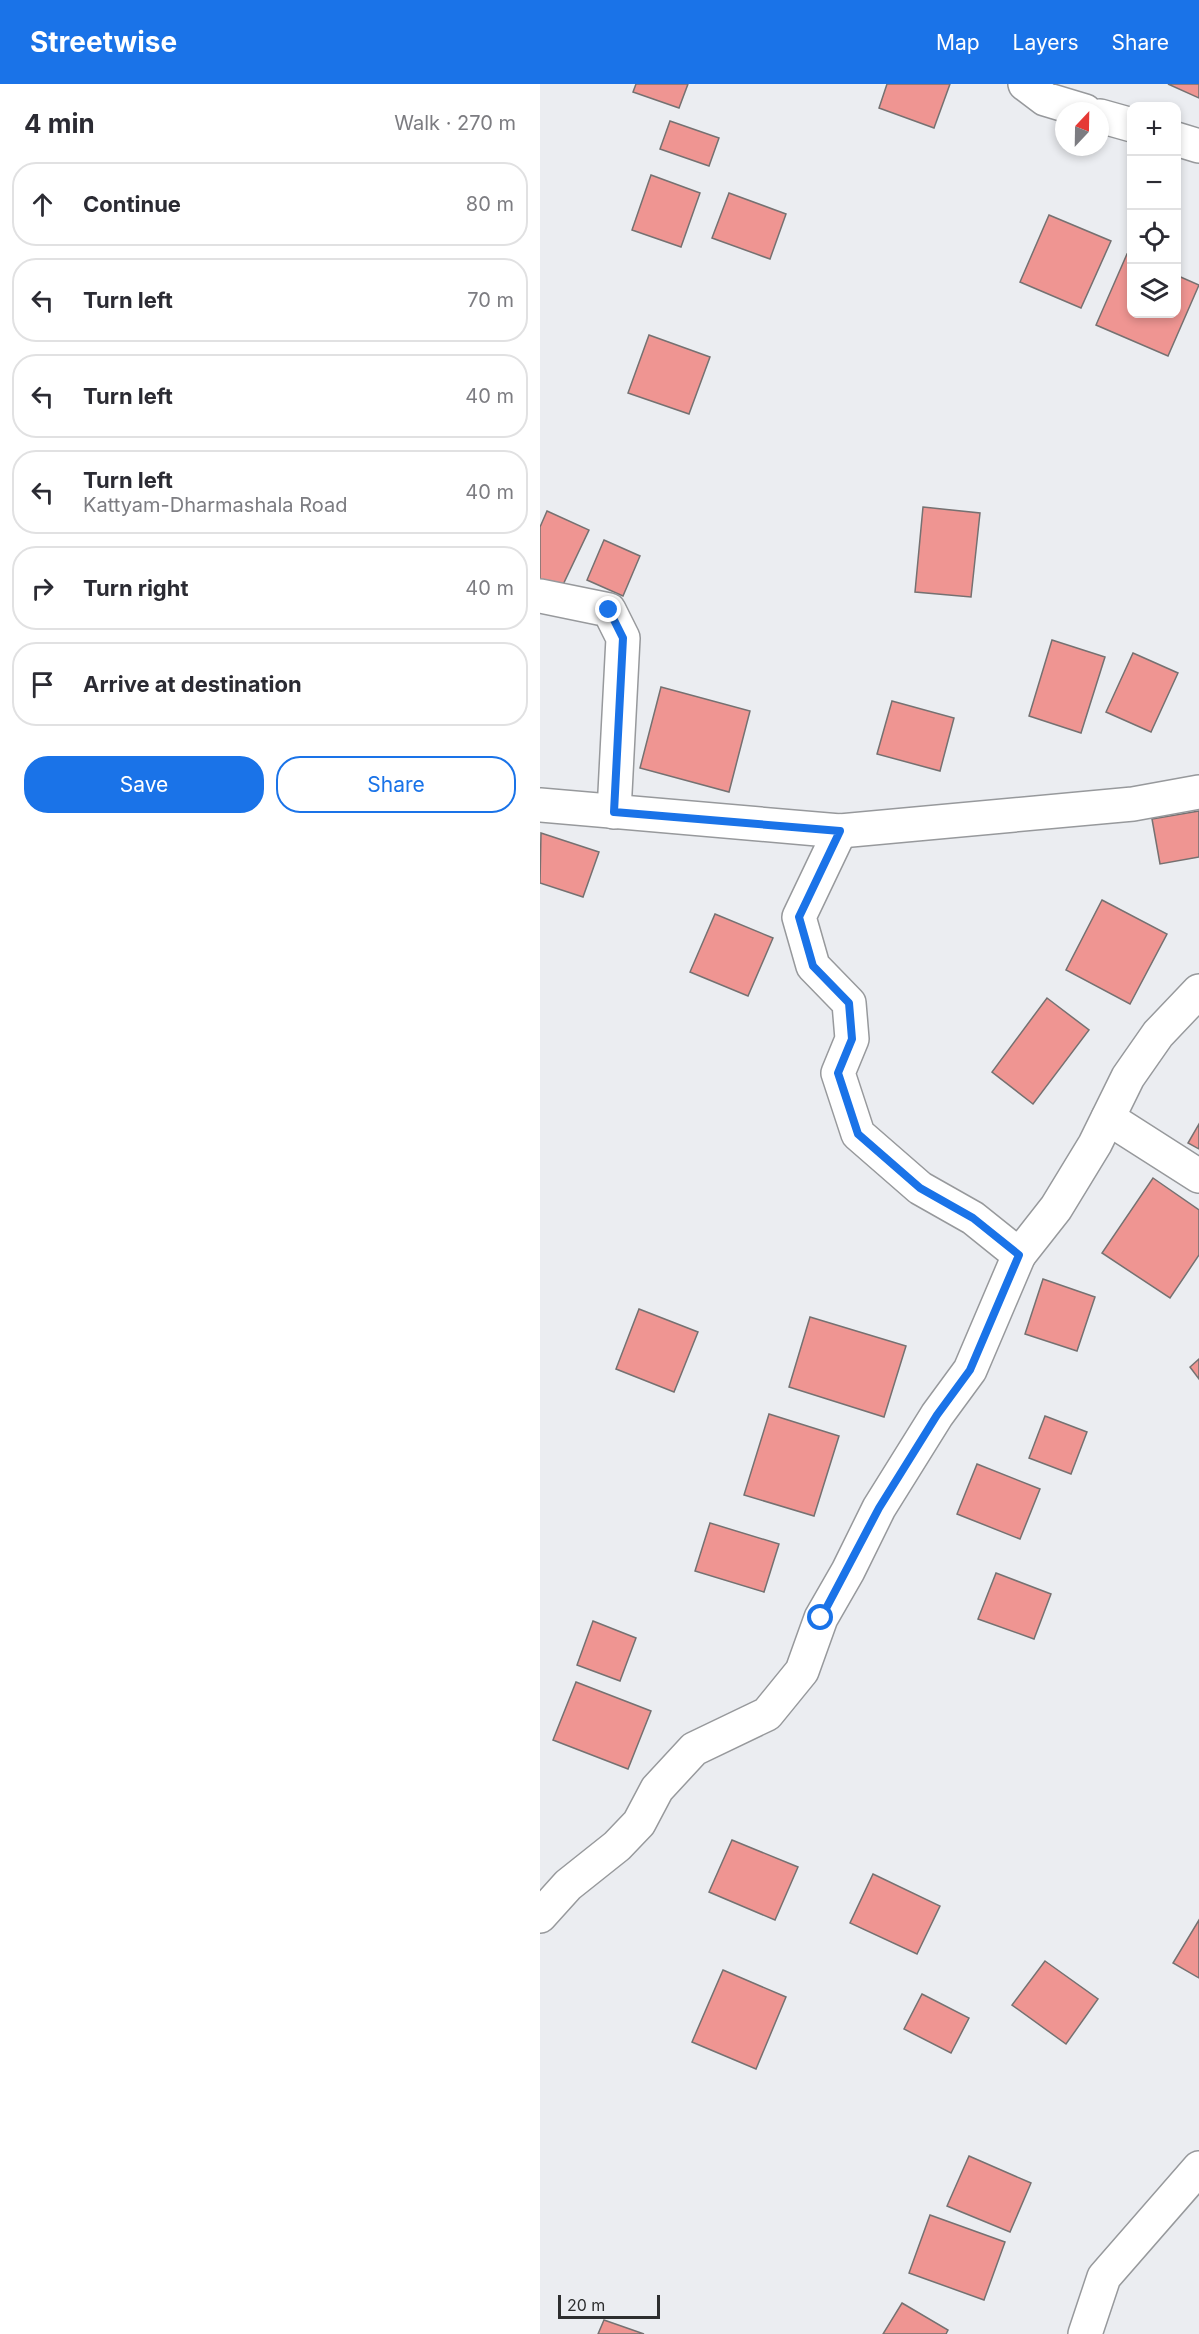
<!DOCTYPE html>
<html lang="en">
<head>
<meta charset="utf-8">
<style>
	body { margin:0; font-family:Inter,sans-serif; background:#f2f2f3; color:#2b2b33 }
	.controls { position:absolute; right:18px; top:18px; display:grid; overflow:hidden; border-radius:12px; box-shadow:0 3px 9px #0003 }
	.controls button { width:54px; height:54px; display:grid; place-items:center; padding:0; border:0; border-bottom:2px solid #e1e1e2; background:#fff; color:#2b2b33; font:30px sans-serif }
	.compass { position:absolute; left:515px; top:18px; width:54px; height:54px; border-radius:50%; background:#fff; box-shadow:0 3px 9px #0003; rotate:22deg }
	.scale { position:absolute; left:18px; bottom:15px; width:102px; box-sizing:border-box; padding-left:6px; border:3px solid #2d2e2f; border-top:0; font-size:16px; line-height:21px; white-space:nowrap; color:#2d2e2f; -webkit-text-stroke:4px #ebedf1; paint-order:stroke }
	.stop { position:absolute; width:18px; height:18px; margin:-14px; border:4px solid #1a73e8; border-radius:50%; background:#fff }
	.stop.end { background:#1a73e8; border-color:#fff; box-shadow:0 2px 6px #0008 }
	.list { margin:0; padding:0; list-style:none }
	h2 { display:flex; justify-content:space-between; align-items:center; height:78px; margin:0; padding:0 24px; font-size:26px }
	h2 small { font-size:20px; font-weight:400; color:#7c7c81 }
	.list li { display:grid; grid-template-columns:39px 1fr auto; gap:18px; align-items:center; box-sizing:border-box; height:84px; margin:0 12px 12px; padding:0 12px; border:2px solid #e1e1e2; border-radius:24px }
	.list b { display:block; font-size:22px; white-space:nowrap }
	.list p { margin:0; font-size:20px; white-space:nowrap; color:#7c7c81 }
	.list em { font-size:20px; font-style:normal; color:#7c7c81 }
	.actions { display:flex; gap:12px; padding:18px 24px }
	.actions a { flex:1; padding:14px 0; border:2px solid #1a73e8; border-radius:24px; text-align:center; font-size:21px; color:#1a73e8 }
	.actions .main { background:#1a73e8; color:#fff }
	.icon { flex:none; width:33px; height:33px; fill:none; stroke:currentColor; stroke-width:2; stroke-linecap:round; stroke-linejoin:round }
	.map { position:relative; flex:none; width:659px; height:2250px; overflow:hidden }
	header { display:flex; align-items:center; gap:36px; box-sizing:border-box; height:84px; padding:0 30px; background:#1a73e8; color:#fff }
	header strong { font-size:28px }
	nav { display:flex; gap:33px; margin-inline-start:auto; font-size:21px }
	main { display:flex }
	aside { flex:1; background:#fff }
	.map>svg:first-child { display:block }
	.building { fill:#ef9592; stroke:#757171; stroke-width:1.5 }
	.lines { fill:none; stroke-linecap:round; stroke-linejoin:round }
	.minor-casing { stroke:#97999c; stroke-width:36 }
	.minor { stroke:#fff; stroke-width:33 }
	.route { stroke:#1a73e8; stroke-width:8 }
</style>
</head>
<body>
<header>
<strong>Streetwise</strong>
<nav><a>Map</a><a>Layers</a><a>Share</a></nav>
</header>
<main>
<aside>
<h2>4 min<small>Walk · 270 m</small></h2>
<ul class="list">
<li><svg class="icon" aria-label="ahead" viewBox="0 0 24 24"><path d="M12 20V5M6 11l6-6 6 6"/></svg><div><b>Continue</b></div><em>80 m</em></li>
<li><svg class="icon" aria-label="left" viewBox="0 0 24 24"><path d="M17 20v-9H6M10 6l-5 5 5 5"/></svg><div><b>Turn left</b></div><em>70 m</em></li>
<li><svg class="icon" aria-label="left" viewBox="0 0 24 24"><path d="M17 20v-9H6M10 6l-5 5 5 5"/></svg><div><b>Turn left</b></div><em>40 m</em></li>
<li><svg class="icon" aria-label="left" viewBox="0 0 24 24"><path d="M17 20v-9H6M10 6l-5 5 5 5"/></svg><div><b>Turn left</b><p>Kattyam-Dharmashala Road</p></div><em>40 m</em></li>
<li><svg class="icon" aria-label="right" viewBox="0 0 24 24"><path d="M7 20v-9h11M14 6l5 5-5 5"/></svg><div><b>Turn right</b></div><em>40 m</em></li>
<li><svg class="icon" aria-label="arrive" viewBox="0 0 24 24"><path d="M6 21V4h12l-3 4 3 4H6"/></svg><div><b>Arrive at destination</b></div></li>
</ul>
<div class="actions"><a class="main">Save</a><a>Share</a></div>
</aside>
<div class="map">
<svg width="659" height="2250" viewBox="0 0 659 2250">
	<rect width="100%" height="100%" fill="#ebedf1"/>
	<!-- building -->
	<g class="building">
		<path d="M96 0H148L139 24 93 8Z"/>
		<path d="M347 0H410L394 44 339 24Z"/>
		<path d="M628 0H659V14Z"/>
		<path d="M130 37 179 54 169 82 120 65Z"/>
		<path d="M111 91 160 109 141 163 92 146Z"/>
		<path d="M189 109 246 130 230 175 172 154Z"/>
		<path d="M509 131 571 157 541 224 480 198Z"/>
		<path d="M587 170 592 172V230H636V191L659 201 628 272 556 241Z"/>
		<path d="M109 251 170 273 149 330 88 309Z"/>
		<path d="M383 423 440 429 431 513 375 508Z"/>
		<path d="M7 427 49 446 20 507 0 498V443Z"/>
		<path d="M64 456 100 472 83 512 47 496Z"/>
		<path d="M512 556 565 573 541 649 489 632Z"/>
		<path d="M593 569 638 589 611 648 566 628Z"/>
		<path d="M121 603 210 627 189 708 100 684Z"/>
		<path d="M352 617 414 634 400 687 337 670Z"/>
		<path d="M659 727V773L620 780 612 735Z"/>
		<path d="M1 749 59 768 43 813 0 799Z"/>
		<path d="M562 816 627 850 590 920 526 886Z"/>
		<path d="M175 830 233 854 208 912 150 888Z"/>
		<path d="M507 914 549 946 493 1020 452 988Z"/>
		<path d="M659 1040V1065L648 1059Z"/>
		<path d="M613 1094 659 1126V1171L630 1214 562 1169Z"/>
		<path d="M503 1195 555 1213 537 1267 485 1250Z"/>
		<path d="M99 1225 158 1248 134 1308 76 1285Z"/>
		<path d="M270 1233 366 1262 344 1333 249 1303Z"/>
		<path d="M659 1275V1295L650 1283Z"/>
		<path d="M229 1330 299 1352 274 1432 204 1411Z"/>
		<path d="M505 1332 547 1348 531 1390 489 1374Z"/>
		<path d="M437 1380 500 1405 480 1455 417 1430Z"/>
		<path d="M170 1439 239 1460 224 1508 155 1487Z"/>
		<path d="M456 1489 511 1510 494 1555 438 1535Z"/>
		<path d="M53 1537 96 1554 80 1597 37 1581Z"/>
		<path d="M36 1598 111 1627 88 1685 13 1656Z"/>
		<path d="M192 1756 258 1783 235 1836 169 1808Z"/>
		<path d="M333 1790 400 1822 377 1870 310 1839Z"/>
		<path d="M659 1836V1894L633 1879Z"/>
		<path d="M505 1877 558 1915 526 1960 472 1921Z"/>
		<path d="M183 1886 246 1913 216 1985 152 1958Z"/>
		<path d="M382 1910 429 1934 411 1969 364 1945Z"/>
		<path d="M429 2072 491 2099 470 2148 407 2122Z"/>
		<path d="M390 2131 465 2158 444 2216 369 2189Z"/>
		<path d="M362 2219 408 2246 406 2250H343Z"/>
		<path d="M64 2236 104 2250H58Z"/>
	</g>
	<g class="lines">
		<defs>
			<g id="minor">
				<path d="M485 0 505 15 545 27"/>
				<path d="M560 32 592 41"/>
				<path d="M636 55 659 62"/>
				<path d="M0 512 69 526 83 554 74 728"/>
				<path d="M0 721 300 747 593 720 659 708"/>
				<path d="M568 1034 659 1092"/>
				<path d="M479 1171 516 1124 555 1060 588 993 618 950 659 907"/>
				<path d="M0 1832 28 1801 77 1762 99 1739 117 1705 154 1665 227 1630 262 1587 281 1534 308 1487 339 1424 397 1331 430 1286 479 1171 433 1134 380 1104 318 1050 298 989 312 955 309 919 273 882 259 833 300 747"/>
				<path d="M545 2250 564 2193 659 2084"/>
			</g>
		</defs>
		<!-- minor casing -->
		<use href="#minor" class="minor-casing"/>
		<!-- minor -->
		<use href="#minor" class="minor"/>
	</g>
	<g class="lines">
		<!-- route -->
		<path class="route" d="M69 526 83 554 74 728 300 747 259 833 273 882 309 919 312 955 298 989 318 1050 380 1104 433 1134 479 1171 430 1286 397 1331 339 1424 281 1534"/>
	</g>
</svg>
<div class="controls">
<button>+</button>
<button>−</button>
<button><svg class="icon" aria-label="locate" viewBox="0 0 24 24"><circle cx="12" cy="12" r="6"/><path d="M12 2v4M12 18v4M2 12h4M18 12h4"/></svg></button>
<button><svg class="icon" aria-label="layers" viewBox="0 0 24 24"><path d="M12 4l9 5-9 5-9-5zM3 14l9 5 9-5"/></svg></button>
</div>
<svg class="compass" viewBox="-18 -18 36 36"><path d="M0-13l5 13h-10z" fill="#e53935"/><path d="M0 13l5-13h-10z" fill="#7c7c81"/></svg>
<div class="scale">20 m</div>
<div class="stop" style="left:281px;top:1534px"></div>
<div class="stop end" style="left:69px;top:526px"></div>
</div>
</main>
</body>
</html>
